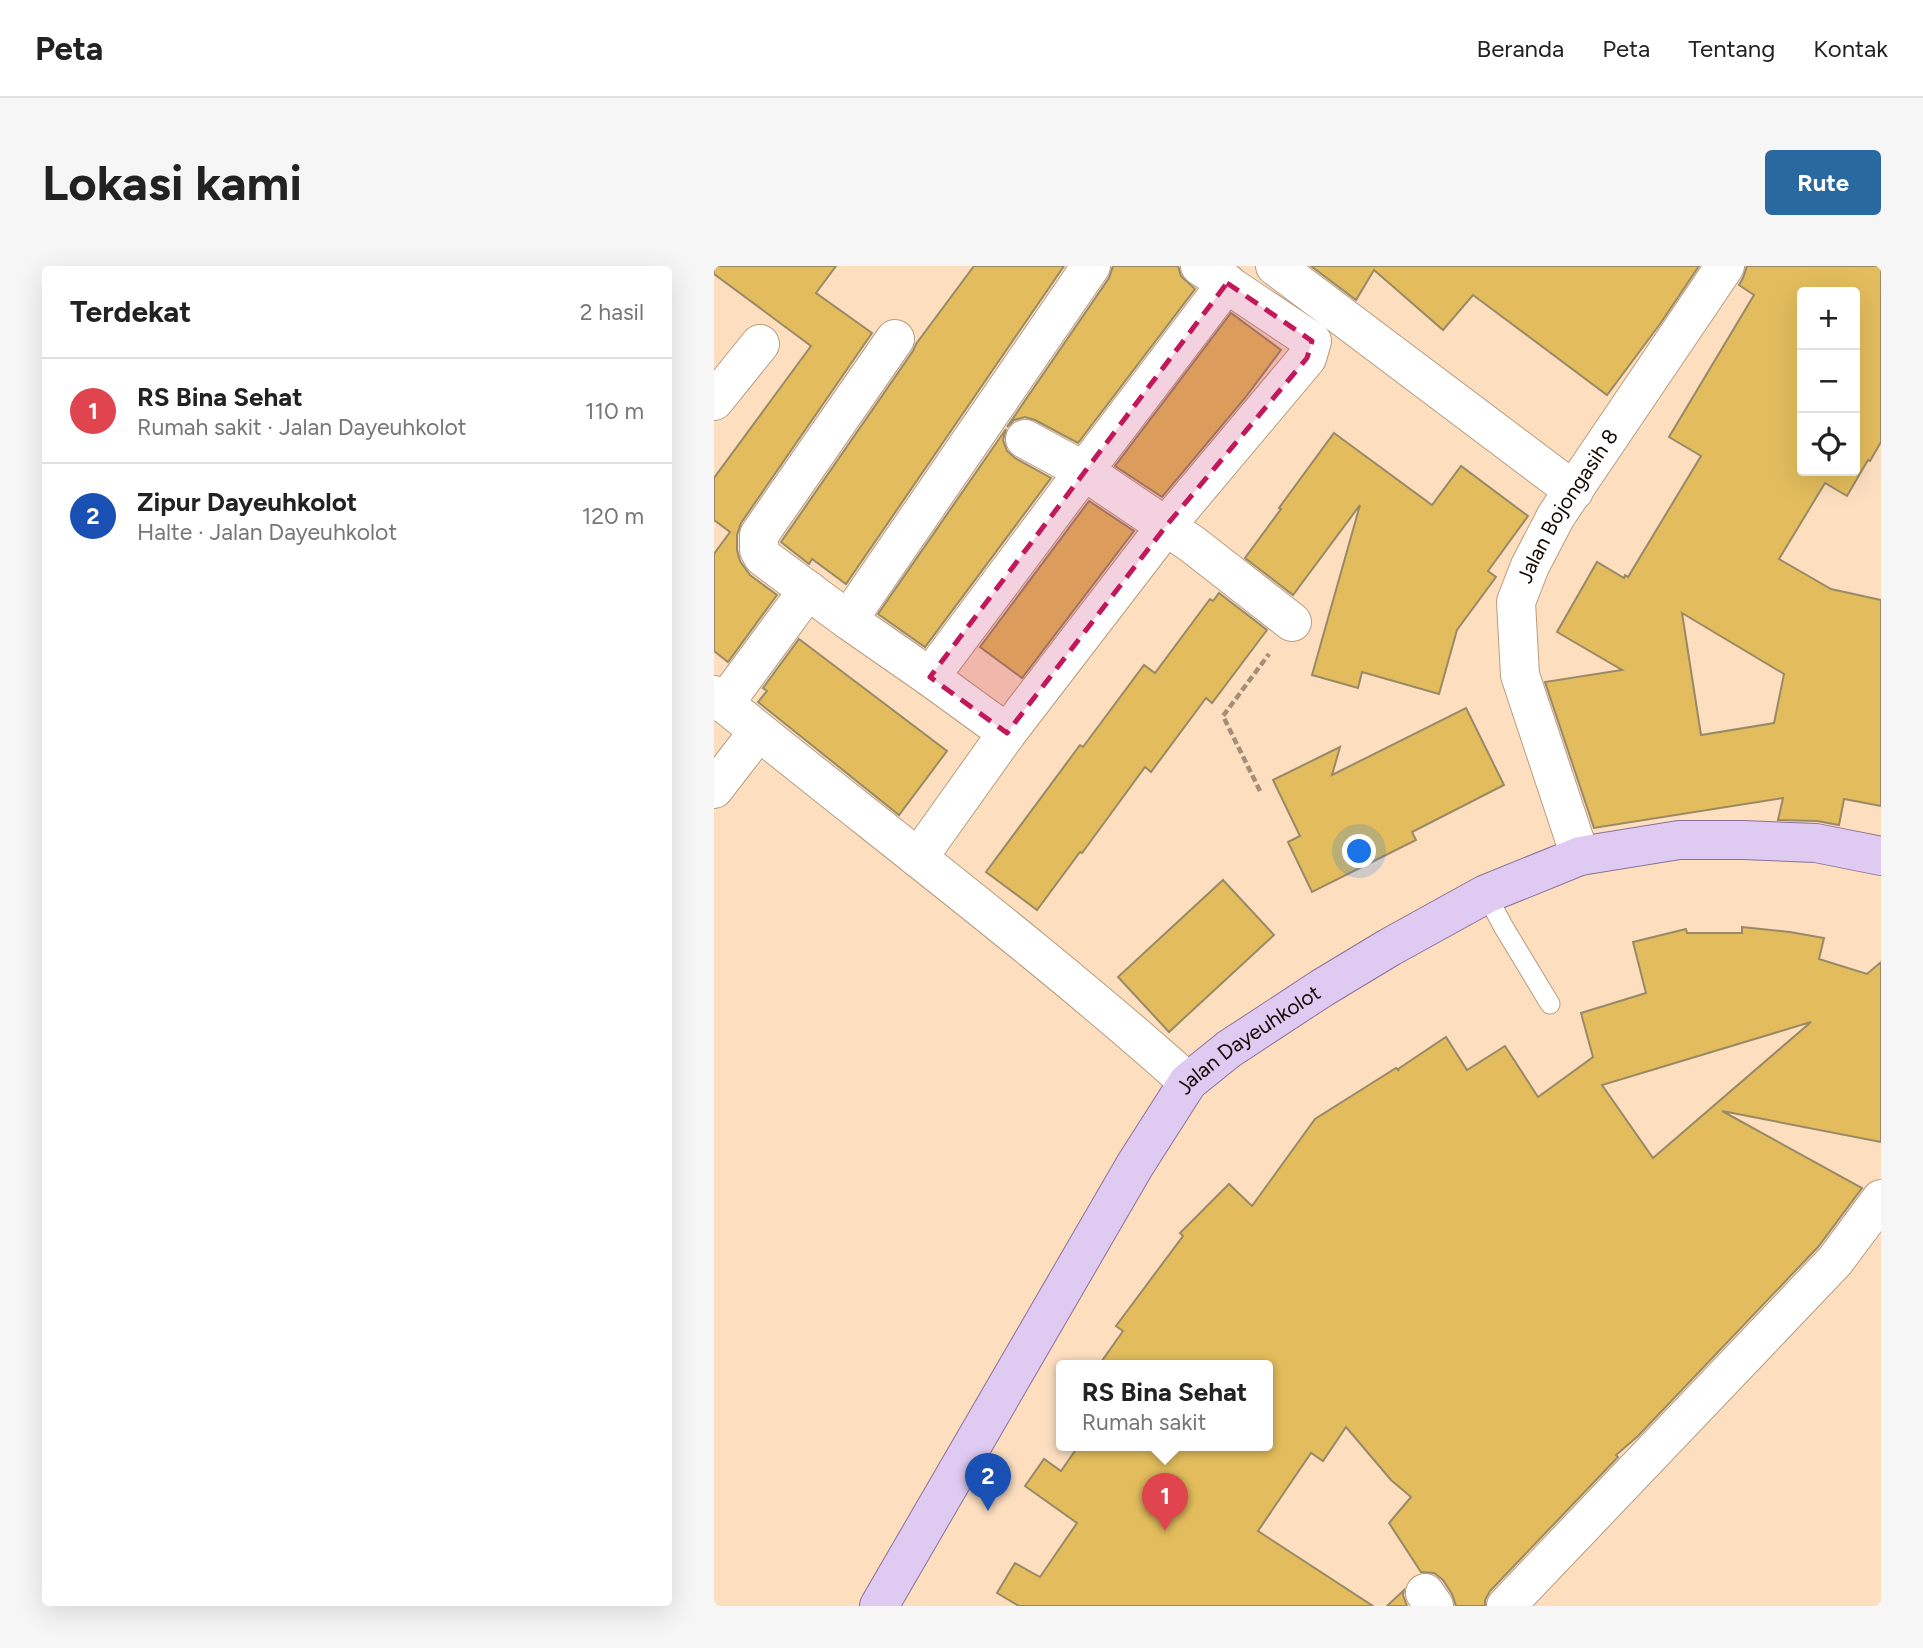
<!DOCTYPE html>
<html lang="id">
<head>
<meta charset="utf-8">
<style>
	body { margin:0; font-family:Figtree,sans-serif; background:#f6f6f6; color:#222 }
	.controls { position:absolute; right:21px; top:21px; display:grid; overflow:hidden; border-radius:7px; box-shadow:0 7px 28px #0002 }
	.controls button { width:63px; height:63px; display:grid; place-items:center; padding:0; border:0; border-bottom:2px solid #e0e0e0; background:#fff; color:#222; font:35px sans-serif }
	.you { position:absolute; left:646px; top:586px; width:24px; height:24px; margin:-18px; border:5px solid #fff; border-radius:50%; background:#1a73e8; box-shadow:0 0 0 10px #1a73e833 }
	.badge { display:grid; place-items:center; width:46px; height:46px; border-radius:50%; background:#29699f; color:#fff; font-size:23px; font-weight:700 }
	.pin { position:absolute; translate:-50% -58px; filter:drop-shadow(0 2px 4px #0008) }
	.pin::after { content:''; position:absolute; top:37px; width:24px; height:21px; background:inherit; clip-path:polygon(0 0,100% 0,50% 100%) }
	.popup { position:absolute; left:342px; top:1094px; width:217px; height:91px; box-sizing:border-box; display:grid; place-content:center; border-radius:7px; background:#fff; filter:drop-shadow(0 2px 5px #0005); font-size:23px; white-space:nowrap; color:#767676 }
	.popup b { font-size:26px; color:#222 }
	.popup::after { content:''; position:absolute; left:50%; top:100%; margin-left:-14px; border:14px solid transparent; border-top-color:#fff }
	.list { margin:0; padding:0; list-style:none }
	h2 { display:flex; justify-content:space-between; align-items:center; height:91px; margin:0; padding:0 28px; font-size:30px }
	h2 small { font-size:23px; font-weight:400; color:#767676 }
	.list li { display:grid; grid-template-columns:46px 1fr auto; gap:21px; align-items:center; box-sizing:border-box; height:105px; padding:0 28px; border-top:2px solid #e0e0e0 }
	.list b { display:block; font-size:26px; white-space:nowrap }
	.list p { margin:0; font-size:23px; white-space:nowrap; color:#767676 }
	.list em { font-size:23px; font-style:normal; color:#767676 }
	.icon { flex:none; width:38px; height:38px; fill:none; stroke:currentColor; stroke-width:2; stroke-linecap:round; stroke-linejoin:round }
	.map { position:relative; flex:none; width:1167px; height:1340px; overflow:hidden; border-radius:7px }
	header { display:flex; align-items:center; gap:42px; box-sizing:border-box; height:98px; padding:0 35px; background:#fff; border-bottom:2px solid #e0e0e0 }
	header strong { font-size:33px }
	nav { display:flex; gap:38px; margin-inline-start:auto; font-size:24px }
	.intro { display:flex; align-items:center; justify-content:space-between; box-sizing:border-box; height:168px; padding:0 42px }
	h1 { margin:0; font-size:49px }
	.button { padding:18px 32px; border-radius:7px; background:#29699f; color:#fff; font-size:24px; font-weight:700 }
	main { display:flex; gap:42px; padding:0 42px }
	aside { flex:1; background:#fff; border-radius:7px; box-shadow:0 7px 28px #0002 }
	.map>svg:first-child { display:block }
	.building { fill:#e3bd5d; stroke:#998a67; stroke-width:2; fill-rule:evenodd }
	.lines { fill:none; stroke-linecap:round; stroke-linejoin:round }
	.lane-casing { stroke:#b89c7f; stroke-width:21 }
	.street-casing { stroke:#b89c7f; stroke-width:40 }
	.primary-casing { stroke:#8a7199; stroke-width:40 }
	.path { stroke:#a48e78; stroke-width:4.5; stroke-dasharray:7 3.5; stroke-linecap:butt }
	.lane { stroke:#fff; stroke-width:19 }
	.street { stroke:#fff; stroke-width:38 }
	.primary { stroke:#dfcbf2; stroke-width:38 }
	.marked { fill:#c2185b; fill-opacity:0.2; stroke:#c2185b; stroke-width:5; stroke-dasharray:14 9; stroke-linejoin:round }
	.labels { text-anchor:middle; stroke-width:5; stroke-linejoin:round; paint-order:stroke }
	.street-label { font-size:21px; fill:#140a02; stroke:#fddfc0 }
</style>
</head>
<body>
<header>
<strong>Peta</strong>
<nav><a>Beranda</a><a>Peta</a><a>Tentang</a><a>Kontak</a></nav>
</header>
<div class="intro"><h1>Lokasi kami</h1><a class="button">Rute</a></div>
<main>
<aside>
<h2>Terdekat<small>2 hasil</small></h2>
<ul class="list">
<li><span class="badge" style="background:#e0444e">1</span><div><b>RS Bina Sehat</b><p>Rumah sakit · Jalan Dayeuhkolot</p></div><em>110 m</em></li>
<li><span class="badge" style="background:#1a4fb4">2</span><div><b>Zipur Dayeuhkolot</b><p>Halte · Jalan Dayeuhkolot</p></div><em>120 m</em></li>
</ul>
</aside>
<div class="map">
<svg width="1167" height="1340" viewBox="0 0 1167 1340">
	<rect width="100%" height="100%" fill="#fddfc0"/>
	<!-- building -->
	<g class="building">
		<path d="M0 0H122L102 27 158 67 27 257 23 269V284L26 295 36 309 63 329 14 396 0 385V288L16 266 0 254V212L97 80 0 8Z"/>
		<path d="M260 0H350L132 318 98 293 95 298 67 276 199 85 202 78Z"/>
		<path d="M399 0H464L467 10 481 23 364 177 321 154 311 151 300 154 293 161 395 12Z"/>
		<path d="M597 0H985L946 58 893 129 759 29 729 64 660 4 642 34Z"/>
		<path d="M1033 0H1167V176L1156 195 1154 194 1133 230 1111 217 1065 293 1117 323 1167 334V540L1130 533 1125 559 1103 555 1064 554 1069 532 880 562 831 416 908 404 843 366 883 296 910 312 911 309 914 311 987 190 955 171 1040 29 1025 19 1029 12ZM1088 26H1141V205H1088ZM968 347 1070 408 1060 457 987 469Z"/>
		<path d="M517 47 567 84 531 132 448 231 401 200Z"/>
		<path d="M292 163 289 174 293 185 301 192 337 212 211 381 164 348Z"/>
		<path d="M620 167 718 239 747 200 814 250 774 305 782 311 743 364 725 428 648 406 644 422 598 409 646 239 579 329 531 292 567 243 565 242Z"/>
		<path d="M375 235 420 265 308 412 266 381Z"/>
		<path d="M505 327 553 364 498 437 492 432 437 506 431 501 368 587 366 586 323 644 272 606 366 479 369 481 430 399 441 407 496 333 499 335Z"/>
		<path d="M85 373 233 485 185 549 44 436 53 425 49 422Z"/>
		<path d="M752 442 790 519 698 566 702 574 598 626 574 576 586 570 559 514 626 481 618 509Z"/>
		<path d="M509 614 560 669 455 766 404 711Z"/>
		<path d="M1028 661 1076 666 1110 672 1105 693 1153 708 1167 696V876L1008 845 1148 922 1104 981 924 1170 902 1189 904 1191 776 1325 771 1334V1340H742L738 1328 729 1314 720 1307 707 1306 675 1257 697 1231 677 1214 632 1161 609 1195 597 1187 544 1265 659 1340H305L283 1327 301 1297 326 1311 363 1257 311 1220 330 1193 347 1205 365 1179H554V1099H385L409 1065 402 1060 469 970 466 967 515 918 538 940 601 853 682 802 685 805 684 803 732 771 753 804 791 780 824 831 879 791 867 747 932 727 919 676 972 663 973 667H1028ZM1097 756 939 892 888 819Z"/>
		<path d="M690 1324 689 1329 693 1340H673Z"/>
	</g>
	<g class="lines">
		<defs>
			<path id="lane" d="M772 628 789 660 836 738"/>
			<g id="street">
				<path d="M561 0 860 225"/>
				<path d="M0 135 46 78"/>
				<path d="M311 173 370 205 478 278 578 356"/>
				<path d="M134 354 49 291 45 284V269L181 73"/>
				<path d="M216 411 134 354 377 0"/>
				<path d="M0 429C158 558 322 680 474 816"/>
				<path d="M10 438 94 324"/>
				<path d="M293 467 216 411 370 205 513 17"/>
				<path d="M0 523 44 466"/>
				<path id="s1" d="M866 590 806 409 802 336 816 300 842 250 1011 0"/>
				<path d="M204 592 293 467 452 260 593 92 598 75 486 0"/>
				<path d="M711 1327 720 1340"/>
				<path d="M792 1340 1121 995 1167 933"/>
			</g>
			<g id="primary">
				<path id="s2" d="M165 1340 421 899 474 816 515 783 608 722 676 681 772 628 866 590 965 574H1029L1102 577 1167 590"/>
			</g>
		</defs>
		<!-- lane casing -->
		<use href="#lane" class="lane-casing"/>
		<!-- street casing -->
		<use href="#street" class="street-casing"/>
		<!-- primary casing -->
		<use href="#primary" class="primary-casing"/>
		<!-- path -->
		<path class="path" d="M546 525 509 450 555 388"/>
		<!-- lane -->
		<use href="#lane" class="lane"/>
		<!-- street -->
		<use href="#street" class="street"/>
		<!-- primary -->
		<use href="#primary" class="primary"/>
	</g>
	<!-- marked area -->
	<path class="marked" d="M513 17 598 75 593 92 452 260 293 467 216 411Z"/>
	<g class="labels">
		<!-- street labels -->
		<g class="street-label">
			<text dy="7" stroke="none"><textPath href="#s1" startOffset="373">Jalan Bojongasih 8</textPath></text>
			<text dy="7" stroke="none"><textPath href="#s2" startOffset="682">Jalan Dayeuhkolot</textPath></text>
		</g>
	</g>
</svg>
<div class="controls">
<button>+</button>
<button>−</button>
<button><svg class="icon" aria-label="locate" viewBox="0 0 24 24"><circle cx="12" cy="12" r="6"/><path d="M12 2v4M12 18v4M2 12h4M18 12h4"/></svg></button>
</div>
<div class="you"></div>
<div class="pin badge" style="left:451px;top:1265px;background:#e0444e">1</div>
<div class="popup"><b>RS Bina Sehat</b>Rumah sakit</div>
<div class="pin badge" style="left:274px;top:1245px;background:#1a4fb4">2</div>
</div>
</main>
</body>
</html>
